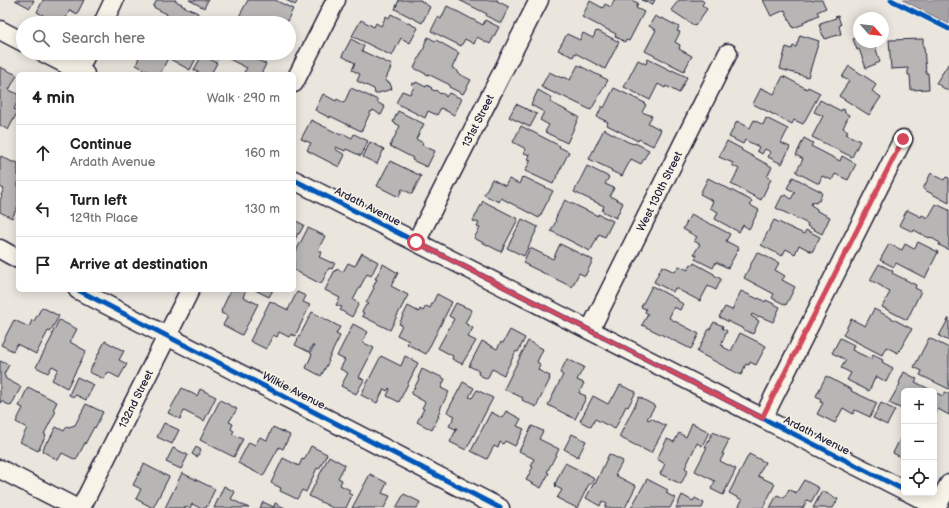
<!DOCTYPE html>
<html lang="en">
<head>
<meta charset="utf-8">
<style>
	body { margin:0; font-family:"Balsamiq Sans",sans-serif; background:#f6f6f6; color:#222 }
	.controls { position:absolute; right:12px; bottom:12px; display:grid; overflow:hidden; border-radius:6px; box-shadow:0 2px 10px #0003 }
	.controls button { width:36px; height:36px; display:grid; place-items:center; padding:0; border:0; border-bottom:1px solid #e0e0e0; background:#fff; color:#222; font:20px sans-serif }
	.compass { position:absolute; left:853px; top:12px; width:36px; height:36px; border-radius:50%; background:#fff; box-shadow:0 2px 10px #0003; rotate:117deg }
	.stop { position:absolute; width:12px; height:12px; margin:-9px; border:3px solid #d1495b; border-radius:50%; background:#fff }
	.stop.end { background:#d1495b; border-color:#fff; box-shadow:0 1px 4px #0008 }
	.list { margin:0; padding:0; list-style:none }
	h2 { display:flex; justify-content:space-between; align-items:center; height:52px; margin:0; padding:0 16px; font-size:17px }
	h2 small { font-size:13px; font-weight:400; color:#767676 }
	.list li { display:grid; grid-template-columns:26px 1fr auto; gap:12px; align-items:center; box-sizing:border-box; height:56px; padding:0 16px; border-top:1px solid #e0e0e0 }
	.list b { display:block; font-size:15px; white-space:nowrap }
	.list p { margin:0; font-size:13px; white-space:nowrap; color:#767676 }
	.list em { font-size:13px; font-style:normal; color:#767676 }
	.icon { flex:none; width:22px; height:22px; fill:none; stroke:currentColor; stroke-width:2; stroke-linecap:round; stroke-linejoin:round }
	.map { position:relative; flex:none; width:949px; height:508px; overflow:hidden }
	.search { position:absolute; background:#fff; box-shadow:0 2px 10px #0003; left:16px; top:16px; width:280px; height:44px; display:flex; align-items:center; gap:10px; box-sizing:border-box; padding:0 14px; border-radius:22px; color:#767676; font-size:15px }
	.panel { position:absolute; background:#fff; box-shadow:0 2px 10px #0003; left:16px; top:72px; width:280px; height:220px; border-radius:6px }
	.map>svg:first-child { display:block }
	.water { fill:#a6a3a6; stroke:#716f7b }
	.building { fill:#b8b6b5; stroke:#22223b }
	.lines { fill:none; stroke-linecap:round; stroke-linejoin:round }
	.minor-casing { stroke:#22223b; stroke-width:21 }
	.minor { stroke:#f7f3e8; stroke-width:18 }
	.cycleway-casing { stroke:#f7f3e8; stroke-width:8 }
	.cycleway { stroke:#0057b8; stroke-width:5 }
	.route { stroke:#d1495b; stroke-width:5 }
	.labels { text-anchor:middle; stroke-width:3; stroke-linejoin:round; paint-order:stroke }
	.street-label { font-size:11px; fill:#22223b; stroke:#f7f3e8 }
</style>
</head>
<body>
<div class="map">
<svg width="949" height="508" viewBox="0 0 949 508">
	<rect width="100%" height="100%" fill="#eae6de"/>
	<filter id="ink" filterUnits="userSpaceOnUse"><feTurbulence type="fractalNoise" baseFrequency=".025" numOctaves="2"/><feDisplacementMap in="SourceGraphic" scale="8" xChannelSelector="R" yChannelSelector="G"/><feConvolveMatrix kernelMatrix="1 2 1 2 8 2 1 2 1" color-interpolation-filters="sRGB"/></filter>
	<g filter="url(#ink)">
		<!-- water -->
		<path class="water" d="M903 0H949V24Z"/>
		<!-- building -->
		<g class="building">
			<path d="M15 0H34L30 8Z"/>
			<path d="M43 0H84L77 14 70 10 63 23H61L54 19 53 22 49 20 50 18 47 16 46 17 37 12Z"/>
			<path d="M157 0H176L175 1 182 4 181 5 198 13 197 15 204 18 201 23H167L170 17 166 16 167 14 153 7Z"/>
			<path d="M189 0H208L204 8Z"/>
			<path d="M248 0H275L293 9 286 23H281L271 18 269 22 264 19 263 22 260 21 259 23H237L236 22Z"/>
			<path d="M286 0H298L295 5Z"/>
			<path d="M399 0H421V1L430 7 422 23 395 9Z"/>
			<path d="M459 0H498L497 1 509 7 501 23 486 16 487 14Z"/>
			<path d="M614 0H631L638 3 636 8 644 12 629 41 626 40 625 42 615 36 616 34 582 17 590 1 603 8 605 4 611 7Z"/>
			<path d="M642 0H655L652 5Z"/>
			<path d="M679 0H702L704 2 702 5 707 9 695 26 671 10Z"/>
			<path d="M763 0H812V1L814 0H822L826 8 817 12 819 15 803 22 804 24 793 28 785 10 771 16Z"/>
			<path d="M447 6 483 25 485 20 499 27 490 44 477 37 474 44 465 39 461 46 431 31 438 17 441 19Z"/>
			<path d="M391 14 418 28 410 43 401 38 392 56 352 36 361 20 374 27 376 23 381 26 386 16 389 18Z"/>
			<path d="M655 16 661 19 662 18 679 27 677 31 680 32 675 42 680 45 679 49 692 56 684 71 645 51 656 30 649 26Z"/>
			<path d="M838 16 841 25 839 26 841 34 825 39 824 36H823L819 25H821L820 23 836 18 835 17Z"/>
			<path d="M596 31 598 32V31L619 42 605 69 575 53 573 57 558 50 567 34 580 40 583 33 593 38Z"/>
			<path d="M800 35 819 41 808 77 780 69 786 47 792 49 793 46 796 47Z"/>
			<path d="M428 37 435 41 436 40 459 53 452 68 458 71 457 73 471 80 463 94 449 87 450 85 428 74V75L414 68 425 46 424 45Z"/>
			<path d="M859 37V42H871L873 47 875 46 880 62 866 68 859 49 857 50 853 39Z"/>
			<path d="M351 39 364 46 362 51 392 65 385 81 390 83 392 89 375 94 374 89 357 81 360 74 352 70 355 63 342 56Z"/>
			<path d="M923 39V47H924L926 73H928L929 89 911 90 910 75H908V68L891 69 889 40Z"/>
			<path d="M131 53H197L198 54 190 70 168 58 160 74H153L138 66 136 65 139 58 132 55V54Z"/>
			<path d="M204 53H255L253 58 266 64 261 74H248L244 72 247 68 221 55 218 60Z"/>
			<path d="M202 55 217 63 211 74H202L194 70Z"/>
			<path d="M648 59 672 71V70L687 77 679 93 666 86 665 88 658 84 650 100 624 87 638 60 646 64Z"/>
			<path d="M949 63V89L948 91 936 83Z"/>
			<path d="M578 65 608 80 591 110 556 93V94L541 87 549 72 562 78 563 77 570 80Z"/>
			<path d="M849 66 875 83V84L876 85 872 91 881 97 869 115 839 96 849 81 842 77Z"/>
			<path d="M0 67 17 75 9 90 18 94V101L14 109 18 111 8 130 0 125Z"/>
			<path d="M783 76 807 89 808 87 820 93 803 124 794 120 792 124 753 104 761 88 774 94Z"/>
			<path d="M416 82 426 87 427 85 432 88 431 89 435 91 436 90 440 94 441 93 445 95V96L446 97 449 93 462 99 454 115 441 108 437 115 428 111 425 118 396 103 402 91 410 94 414 87 412 85 413 83 415 84Z"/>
			<path d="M351 88 378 100 377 102 385 107 381 115 373 110 372 112 371 111 362 130H361V131L330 116V118L315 110 323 94 336 101 337 99 344 103Z"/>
			<path d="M614 88 645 103 644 104 646 105 642 112 652 116 648 123 661 130 653 146 639 139 638 141 607 125 608 122 597 117 602 106 604 108Z"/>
			<path d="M538 90 552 98 550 102 579 117 567 143 545 132 549 125 540 120 544 112 531 105Z"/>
			<path d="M820 100 841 111 842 109 845 110 844 112 849 115 843 128 848 131 846 134 860 141 852 157 812 137 823 116 814 112Z"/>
			<path d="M516 104 537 114 530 127 509 117Z"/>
			<path d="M398 111 424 124 416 139 423 143 422 145 435 151 427 167 412 160 413 158 390 146 400 126 393 122Z"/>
			<path d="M766 118 788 129 781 143 790 147 782 164 768 157 771 152 765 149 762 154 757 151 759 147 745 140 743 144 729 137 737 121 750 128 754 120 763 125Z"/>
			<path d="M311 120 341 135 342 133 352 138 354 134 368 141 361 156 346 149 345 151 336 147 335 149 345 155 339 167 308 151H309L307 150 311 143 301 139Z"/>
			<path d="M521 126 560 146 559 147 569 152 553 184 525 171 531 160 528 159 530 155 524 153 526 149 513 142Z"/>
			<path d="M604 129 628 142 634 144 635 143 649 150 641 164 631 159 630 161 622 176 611 171 612 170 589 159Z"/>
			<path d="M804 138 813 143 811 146 840 161 842 156 856 164 848 180 835 174 832 180 822 176 819 183H817L796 172 803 159 796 155Z"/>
			<path d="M727 141 742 149 741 150 772 167 767 177 771 179 761 200 731 184 739 169 732 165 733 163 719 157Z"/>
			<path d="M370 142 384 149 377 164 363 157Z"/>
			<path d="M1 156 12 162H16L18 163V206L12 218 0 212V200L2 196 1 195 4 189 0 187V159Z"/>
			<path d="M390 161 421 176 412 194 402 189 399 197 377 186Z"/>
			<path d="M587 166 609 177 605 184 614 188 610 196 623 203 616 218 602 211 604 206 574 192Z"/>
			<path d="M931 173 944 180 946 177 949 178V203L923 189Z"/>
			<path d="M522 177 523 178 524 177 553 191 539 218 501 198 499 202 484 195 492 179 505 186 509 179 519 184Z"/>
			<path d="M793 177 822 192 821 196 819 201H817L816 203 812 202 811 205 817 209V211L830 217 822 234 807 226 808 224 776 208 782 196H784L786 195 790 198 791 199 795 192 787 188Z"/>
			<path d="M708 178 752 201 750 205 759 210 749 229 743 225 739 232 715 219 718 212 710 208 713 201 700 194Z"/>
			<path d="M565 200 598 216V214L613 221 605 237 599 234 591 250H590V251L551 231 556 221 555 220 558 213Z"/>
			<path d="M483 201 518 219 501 252 474 238 480 228 477 227 479 223 473 221Z"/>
			<path d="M936 204 949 210V250L939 245 940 243 930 237 929 238 914 230 913 232 899 225 907 210 921 217 922 215 928 218Z"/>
			<path d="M691 214 730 234 726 241 739 248 728 268 716 262 713 268 695 259 697 255 694 254 700 244 694 241 697 237 683 229Z"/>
			<path d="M522 219 538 227 524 256 507 248Z"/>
			<path d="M294 220 304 225 299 234 298 233 294 242Z"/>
			<path d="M774 220 804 234 806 230 820 237 812 252 799 245 795 254 786 249 782 256 761 245Z"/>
			<path d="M308 228 325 236 318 250 322 252 319 257 332 263V262L335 263 332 269 329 268 321 284 294 270V255Z"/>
			<path d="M918 242 938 252 925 278 896 263 894 267 880 260 889 244 902 250 905 244 914 249Z"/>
			<path d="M560 244 593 260 585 276 579 273 572 287 523 263 530 248 553 259Z"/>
			<path d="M757 252 779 263 775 270 785 276 782 280 795 287 786 305 772 298 774 294 744 278Z"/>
			<path d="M362 253 378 262 371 276 367 274 353 300 359 303 352 317 340 310 342 307 336 305 340 298 325 290 335 270 336 271 337 269 343 272 348 263 355 266Z"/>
			<path d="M694 263 714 274V275L721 279 716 290 708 286 700 301 675 288 673 292 654 282 662 266 675 272 679 266 688 270 691 264 693 265Z"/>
			<path d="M383 264 398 273 391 286 408 295 397 316 390 330 362 316 364 313 362 312 366 305H367L368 304 366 303 374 288 373 287 377 279H375Z"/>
			<path d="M879 264 893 271 892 273 916 285 915 288 921 291 907 320 882 307 890 292 883 288V287L870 280Z"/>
			<path d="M652 286 678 300V301L683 304 680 310 674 307 669 318 699 334 691 349 642 325 648 314 645 312 646 309 641 307Z"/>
			<path d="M231 290H246L243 297 258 304 242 335 223 325 228 316 221 313 222 311H221Z"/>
			<path d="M255 290H273L269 297Z"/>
			<path d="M741 291 758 299 759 298 765 302 766 300 780 307 773 322 759 316 758 317 752 314 751 316 759 321 753 334 742 329V328L719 317 725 307 732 310Z"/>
			<path d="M297 292 306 296 303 302 310 305 295 336 291 334 289 337 279 332 277 337 273 335 266 349 250 341 270 301 288 310Z"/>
			<path d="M437 294 452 302 426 354 407 344 409 341 397 335 402 325 399 324 408 306 419 312 420 309 423 311 426 306 430 308Z"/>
			<path d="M456 303 472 310 465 323 473 328 468 337 476 341 462 364 452 359 453 356 438 348 454 319 449 316Z"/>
			<path d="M42 307 59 316 50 332 48 331 36 354 17 344 13 351 1 345 14 320 29 327 32 320 34 321Z"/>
			<path d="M874 309 912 329 898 353 886 347 882 355 843 335 851 319 865 326Z"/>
			<path d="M312 312 340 327 336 334 340 336 328 360 329 361 321 376 306 368 312 354 310 353 314 346H312L309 352 295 345Z"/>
			<path d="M949 318V341L939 336Z"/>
			<path d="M59 320 77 329 70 342 86 351 67 388 52 380 58 369 52 366 48 373 36 367 53 335 52 334Z"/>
			<path d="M714 322 723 326 722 328 727 331 721 345 724 346 723 347 731 351 740 333 766 346 756 365 750 362 749 365 746 364 741 375 697 352 709 329H710Z"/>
			<path d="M353 324 368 332 362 342 374 348 359 377 364 380 356 394 341 386 348 373 340 369 345 360 337 356Z"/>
			<path d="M510 330 525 338 518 352 516 351 504 375 492 369 487 379 478 374 479 371 469 366 482 341 497 349 501 342 503 343Z"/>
			<path d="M840 338 854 345 852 350 871 359 873 355 883 360 882 362 893 368 886 382 876 376 869 391 847 380 851 373 841 368 846 360 832 353Z"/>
			<path d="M929 338 949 348V389L920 375 922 371 914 367Z"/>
			<path d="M105 341 124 351 119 360 127 364 119 378 108 372 104 379 89 372Z"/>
			<path d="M528 341 543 349 537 362 540 364 538 370 550 376 549 379H550L536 407 522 400 523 398 504 389Z"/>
			<path d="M381 356 401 366 405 356 418 363 399 402 387 396 390 389 389 388 387 391 384 389 377 403 361 395Z"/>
			<path d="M567 359 584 367 577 380 584 383 579 393 586 396 585 397 586 398 575 419 548 405 563 375 560 373Z"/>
			<path d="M0 361 9 365 4 374 6 379 21 387 11 406 1 401 0 404Z"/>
			<path d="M422 369 432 374 433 373 445 379 441 388 449 392 441 407V408L438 415 439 416 432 430 417 422 424 409 422 408 425 402 411 394 419 379 418 378Z"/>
			<path d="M904 372 917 379 915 382 933 391H904V410L889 403 900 384 899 383Z"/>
			<path d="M826 376 852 390 851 391 877 403 870 417 855 410 853 414 843 408 835 423 817 414 823 403 820 402 821 399 816 396Z"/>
			<path d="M77 377 94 385 86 400 76 395 74 397 69 395Z"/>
			<path d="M463 382 474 388 469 397 472 398 477 390 493 398 466 450 450 442 457 428H456L455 429 449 426 455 416 447 412Z"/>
			<path d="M620 385 636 392 628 407 626 406 615 429 595 419 591 427 580 421 593 396 608 404 612 397 613 398Z"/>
			<path d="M28 387 57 402 53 410 56 411 44 434 46 435 38 451 20 442 27 428 16 422 23 408 19 406Z"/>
			<path d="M182 388 197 396 200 389 216 397 204 421 184 411 180 419 168 413Z"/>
			<path d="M934 392 943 396 945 392 949 394V415L938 409 935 416H934Z"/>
			<path d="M639 397 655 406 647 419 649 420 651 418 666 426 651 453 619 437Z"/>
			<path d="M220 400 237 409 229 422 233 424 231 429 234 431 232 434 243 439 234 457 200 440Z"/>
			<path d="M881 403 895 410 887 425 873 418Z"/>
			<path d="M86 404 103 412 95 428 94 427 85 444V443L76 460 62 453 58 460 42 451 47 441 48 442 56 427 64 431 67 426 69 427 75 425Z"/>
			<path d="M506 411 521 419 517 426 524 429 515 446 505 441 503 444 500 442 498 448 494 446 487 459 471 451 491 412 502 418Z"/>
			<path d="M164 423 179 430 172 444 157 437Z"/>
			<path d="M692 423 709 432 702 446 697 443 685 468 688 470 681 484 660 474 665 464 657 459 667 439 674 442 679 433 686 437Z"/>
			<path d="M532 426 543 431 539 439 559 449 547 472 549 473 541 488 526 480 533 467 531 466 534 459 519 451Z"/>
			<path d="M273 427 290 435 283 449 279 447 263 476 238 463 249 442 255 445 260 437 267 440Z"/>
			<path d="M904 431V459L893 453Z"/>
			<path d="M713 432 729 440 722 454H724L720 461 736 469 723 495 711 489 715 481 695 471 707 447H705Z"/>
			<path d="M572 434 586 441 578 457 564 449Z"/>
			<path d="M311 446 327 454 319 469 317 468 306 492 302 490 297 499 280 491 281 488 271 483 283 458 299 466 302 459 304 460Z"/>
			<path d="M196 447 201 450 197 457 192 454Z"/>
			<path d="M173 448 188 455 181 469 166 462Z"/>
			<path d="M609 454 623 461 615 475 636 486 625 508H605L607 504 602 501 600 506 586 498 594 483 595 484Z"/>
			<path d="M749 454 765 462 758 476 775 484 763 508H738L742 500 729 493Z"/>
			<path d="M329 456 345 465 338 478 342 480 340 485 350 490 348 493 352 495 346 508H333L309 496Z"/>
			<path d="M565 463 593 477 592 478 594 479 591 484H589L577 508 557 498 562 490 555 486 556 485 555 484Z"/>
			<path d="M144 464 169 477 153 508 136 499 141 489 133 485Z"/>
			<path d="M182 473 215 489 206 508H200L192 504 190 508 185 507V508H165Z"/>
			<path d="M370 474 387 483 382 493 390 496 384 508H352Z"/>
			<path d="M647 479 668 490 666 493 675 498 670 508H631Z"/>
			<path d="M804 480 819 488 811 502 807 500 803 508H770L777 495 784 498 789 489 796 493Z"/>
			<path d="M224 486 235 492 231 499 249 508H214Z"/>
			<path d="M822 491 838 499 833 508H813Z"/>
			<path d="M404 494 420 502 417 508H396Z"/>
			<path d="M682 495 693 501 695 498 704 503 702 508H676Z"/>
			<path d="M263 502 274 507 275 503 285 508H260Z"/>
		</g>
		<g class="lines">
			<defs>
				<g id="minor">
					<path d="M103 23 114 0"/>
					<path d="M0 30 23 42"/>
					<path d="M44 53 85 74"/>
					<path d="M78 70 87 53"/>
					<path d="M294 83 336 0"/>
					<path d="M294 180 904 490"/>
					<path id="s1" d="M416 242 539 0"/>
					<path d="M0 249 18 259"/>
					<path d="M78 290 500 508"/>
					<path id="s2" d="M590 330 728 53"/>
					<path d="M763 418 903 139"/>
					<path d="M0 469 76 508"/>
					<path d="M910 493 937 507"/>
					<path id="s3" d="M81 508 190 290"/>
					<path d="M936 508 949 484"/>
				</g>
			</defs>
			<!-- minor casing -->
			<use href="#minor" class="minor-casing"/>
			<!-- minor -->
			<use href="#minor" class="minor"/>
			<defs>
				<g id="cycleway">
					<path d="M891 0 949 29"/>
					<path d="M294 180 904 490"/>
					<path d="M78 290 500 508"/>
				</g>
			</defs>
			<!-- cycleway casing -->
			<use href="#cycleway" class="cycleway-casing"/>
			<!-- cycleway -->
			<use href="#cycleway" class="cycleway"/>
		</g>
	</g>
	<g class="lines" filter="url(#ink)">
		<!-- route -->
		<path class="route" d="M416 242 762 418 903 139"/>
	</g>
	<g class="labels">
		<!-- street labels -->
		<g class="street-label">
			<text dy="4" stroke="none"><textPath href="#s1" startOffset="136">131st Street</textPath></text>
			<text dy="4" stroke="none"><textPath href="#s2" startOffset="155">West 130th Street</textPath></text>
			<text transform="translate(368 206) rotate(27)" y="4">Ardath Avenue</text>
			<text transform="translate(294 390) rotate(27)" y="4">Wilkie Avenue</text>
			<text dy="4" stroke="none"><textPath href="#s3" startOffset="122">132nd Street</textPath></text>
			<text transform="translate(817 435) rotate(27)" y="4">Ardath Avenue</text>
		</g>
	</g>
</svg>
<div class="controls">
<button>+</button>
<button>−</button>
<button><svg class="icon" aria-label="locate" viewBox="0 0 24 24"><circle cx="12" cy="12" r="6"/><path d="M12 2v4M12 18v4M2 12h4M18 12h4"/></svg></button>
</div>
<svg class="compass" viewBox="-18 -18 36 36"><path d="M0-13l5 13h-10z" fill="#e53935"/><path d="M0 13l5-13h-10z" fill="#767676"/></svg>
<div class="stop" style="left:416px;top:242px"></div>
<div class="stop end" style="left:903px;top:139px"></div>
<div class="search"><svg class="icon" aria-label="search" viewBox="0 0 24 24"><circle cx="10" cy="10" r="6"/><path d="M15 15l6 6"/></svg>Search here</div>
<section class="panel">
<h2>4 min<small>Walk · 290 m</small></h2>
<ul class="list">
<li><svg class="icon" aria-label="ahead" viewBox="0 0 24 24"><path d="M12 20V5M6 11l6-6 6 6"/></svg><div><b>Continue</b><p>Ardath Avenue</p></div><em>160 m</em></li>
<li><svg class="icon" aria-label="left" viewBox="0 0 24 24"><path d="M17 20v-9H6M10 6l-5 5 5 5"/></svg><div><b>Turn left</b><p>129th Place</p></div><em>130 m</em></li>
<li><svg class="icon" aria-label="arrive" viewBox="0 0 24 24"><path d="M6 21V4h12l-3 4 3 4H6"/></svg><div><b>Arrive at destination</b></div></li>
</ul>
</section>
</div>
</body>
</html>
